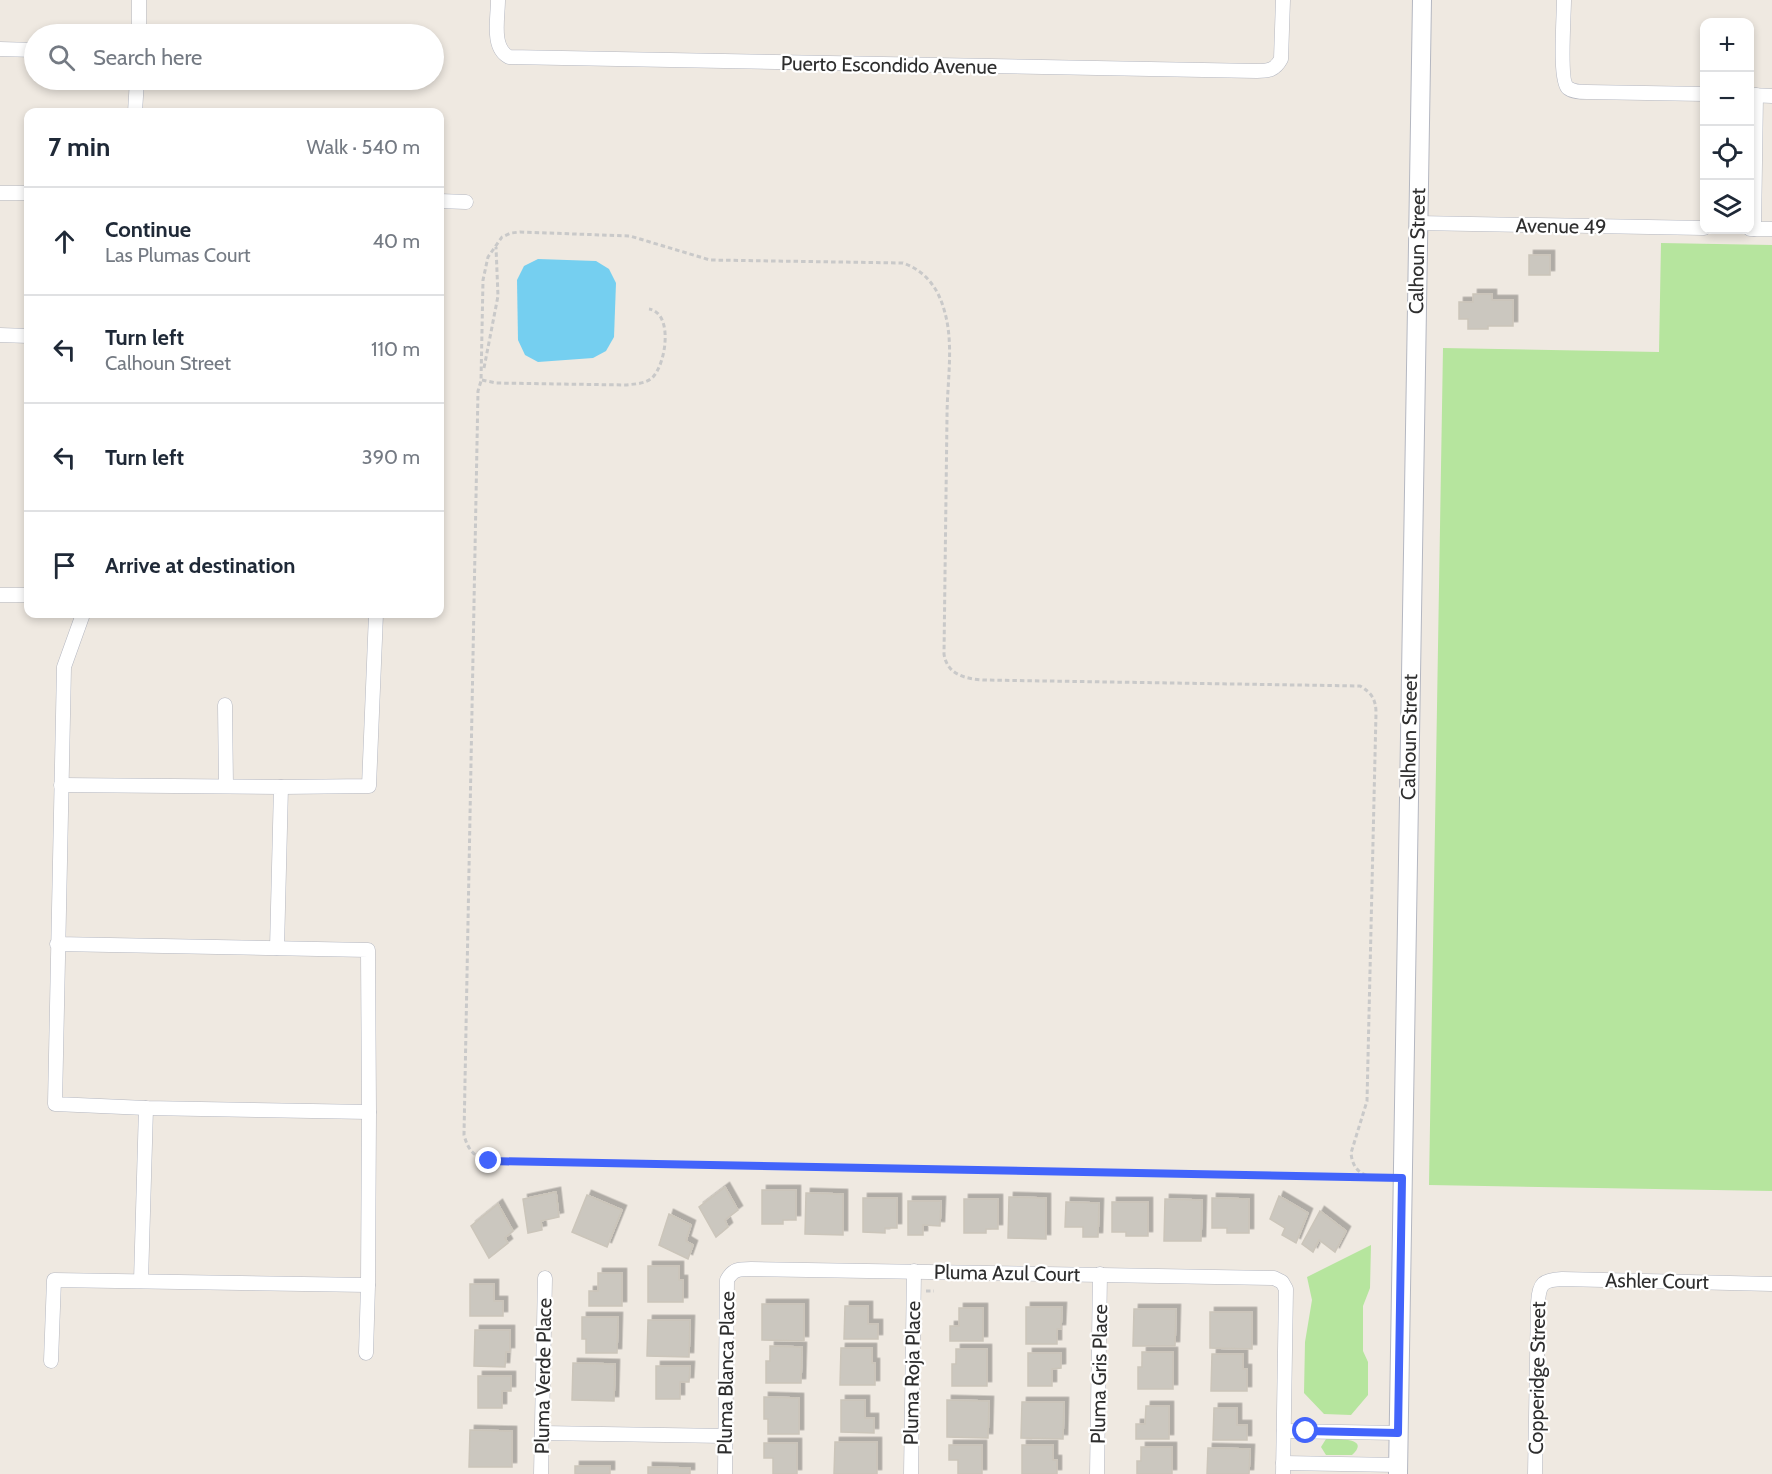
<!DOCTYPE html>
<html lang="en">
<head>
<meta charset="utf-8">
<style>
	body { margin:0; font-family:Cabin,sans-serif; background:#f6f6f7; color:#1f2937 }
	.controls { position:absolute; right:18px; top:18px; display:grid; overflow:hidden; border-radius:12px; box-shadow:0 3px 9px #0003 }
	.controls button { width:54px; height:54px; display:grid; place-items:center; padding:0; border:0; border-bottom:2px solid #e0e1e3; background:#fff; color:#1f2937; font:30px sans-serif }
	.stop { position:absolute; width:18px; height:18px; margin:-14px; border:4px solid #4264fb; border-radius:50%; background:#fff }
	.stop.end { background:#4264fb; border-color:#fff; box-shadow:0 2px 6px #0008 }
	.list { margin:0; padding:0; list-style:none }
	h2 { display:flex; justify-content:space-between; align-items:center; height:78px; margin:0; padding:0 24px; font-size:26px }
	h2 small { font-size:20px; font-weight:400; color:#747a83 }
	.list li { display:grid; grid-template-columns:39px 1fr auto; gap:18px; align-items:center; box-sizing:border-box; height:108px; padding:0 24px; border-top:2px solid #e0e1e3 }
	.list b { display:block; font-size:22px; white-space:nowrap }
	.list p { margin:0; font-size:20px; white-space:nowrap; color:#747a83 }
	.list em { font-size:20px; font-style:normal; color:#747a83 }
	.icon { flex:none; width:33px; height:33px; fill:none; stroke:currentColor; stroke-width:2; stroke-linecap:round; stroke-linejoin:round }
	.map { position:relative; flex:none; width:1772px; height:1474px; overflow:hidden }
	.search { position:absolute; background:#fff; box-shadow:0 3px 9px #0003; left:24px; top:24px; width:420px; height:66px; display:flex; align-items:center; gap:15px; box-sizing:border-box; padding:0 21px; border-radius:33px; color:#747a83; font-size:22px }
	.panel { position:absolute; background:#fff; box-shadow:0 3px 9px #0003; left:24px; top:108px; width:420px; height:510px; border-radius:12px }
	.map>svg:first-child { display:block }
	.green { fill:#b6e59e }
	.water { fill:#75cff0 }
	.building { fill:#cbc7bf; stroke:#cbc5ba; stroke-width:1.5; filter:url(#shadow) }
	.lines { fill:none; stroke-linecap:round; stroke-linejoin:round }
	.minor-casing { stroke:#b4b7c1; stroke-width:15 }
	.tertiary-casing { stroke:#b4b7c1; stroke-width:20 }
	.path { stroke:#c9c9c9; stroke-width:3; stroke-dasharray:4.5 3; stroke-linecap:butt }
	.minor { stroke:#fff; stroke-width:14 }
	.tertiary { stroke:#fff; stroke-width:18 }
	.route { stroke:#4264fb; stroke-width:8 }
	.labels { text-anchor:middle; stroke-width:4.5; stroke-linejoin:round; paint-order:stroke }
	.street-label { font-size:20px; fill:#2e2e2e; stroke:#fff }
</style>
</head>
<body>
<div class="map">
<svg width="1772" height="1474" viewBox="0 0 1772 1474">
	<defs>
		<filter id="shadow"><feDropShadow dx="4.5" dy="-4.5" stdDeviation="0" flood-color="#0004"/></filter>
	</defs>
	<rect width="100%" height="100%" fill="#efe9e1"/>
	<!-- green -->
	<g class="green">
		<path d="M1661 243 1772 245V1191L1429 1185 1443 348 1659 352Z"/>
		<path d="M1371 1245 1370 1288 1363 1306V1351L1368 1362V1395L1351 1415 1324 1414 1304 1393 1305 1342 1312 1300 1307 1277Z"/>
		<path d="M1326 1439C1335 1439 1372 1437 1352 1455H1326L1321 1447Z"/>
	</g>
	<!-- water -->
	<path class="water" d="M538 259 596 261 609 269 616 283 614 337 606 351 593 358 538 362 525 355 518 340 517 280 524 266Z"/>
	<!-- building -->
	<g class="building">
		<rect x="1529" y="255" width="21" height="20"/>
		<path d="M1473 294H1492V300H1513V326H1488V329H1468V319H1459V302H1473Z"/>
		<path d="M725 1187 738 1210 725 1220 728 1227 716 1237 699 1207Z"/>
		<path d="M762 1190H796V1220H783V1224H762Z"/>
		<path d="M556 1192 559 1217 541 1221 542 1230 528 1233 523 1199Z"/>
		<path d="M806 1193 843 1194V1235L805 1234Z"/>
		<path d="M587 1195 622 1210 607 1247 572 1232Z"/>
		<path d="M1279 1196 1308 1213 1296 1243 1282 1235 1285 1228 1270 1219Z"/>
		<path d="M1009 1197 1046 1198V1239L1008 1238Z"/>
		<path d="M863 1198H897V1228H885V1233L863 1232Z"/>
		<path d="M1212 1198 1249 1199V1233H1227V1228H1212Z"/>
		<path d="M964 1199H998V1229H986V1233H964Z"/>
		<path d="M1165 1199 1202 1200 1201 1241H1164Z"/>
		<path d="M908 1201H941L940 1226 923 1225V1235H908Z"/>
		<path d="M1066 1202 1099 1203 1098 1237H1083V1227H1065Z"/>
		<path d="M1112 1202H1148V1236H1126V1232H1112Z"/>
		<path d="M498 1204 513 1231 505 1238 508 1243 489 1258 471 1226Z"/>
		<path d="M1320 1211 1346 1231 1335 1252 1319 1240 1313 1252 1302 1244Z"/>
		<path d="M669 1214 691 1225 686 1241 693 1245 688 1259 659 1245Z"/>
		<path d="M648 1266H679V1280H683V1302H648Z"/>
		<path d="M598 1273H622V1306H589V1291H598Z"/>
		<path d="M470 1284H494V1301H503V1316H470Z"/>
		<path d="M762 1304H804V1341L762 1340Z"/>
		<path d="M845 1306H868V1324H878V1339H844Z"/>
		<path d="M1026 1307H1062L1061 1329H1057V1344H1026Z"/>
		<path d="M959 1308H983V1341H950V1326H959Z"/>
		<path d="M1134 1309H1176L1175 1346H1133Z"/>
		<path d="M1210 1312H1252V1349L1210 1348Z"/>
		<path d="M582 1317H618L617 1353H586V1339H582Z"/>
		<path d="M648 1320H690L689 1357 647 1356Z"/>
		<path d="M475 1330H510V1352H506L505 1367 474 1366Z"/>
		<path d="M770 1346 802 1347 801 1383H766V1361H770Z"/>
		<path d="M841 1348H872V1363H875V1385H840Z"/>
		<path d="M956 1349H987V1386H952V1364H956Z"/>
		<path d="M1142 1352H1173V1389H1138V1367H1142Z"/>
		<path d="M1028 1353H1061V1368L1052 1369V1386H1028Z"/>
		<path d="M1212 1354H1243V1369H1247V1391H1211Z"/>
		<path d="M573 1363 615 1364 614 1401 572 1400Z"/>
		<path d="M656 1366H690L689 1382H680V1399H656Z"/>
		<path d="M478 1376H511V1391H502V1408H478Z"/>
		<path d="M764 1397 799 1398V1434H768V1419H764Z"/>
		<path d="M841 1400H865V1418H874V1433L841 1432Z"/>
		<path d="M947 1400 989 1401 988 1438 947 1437Z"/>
		<path d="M1022 1402H1064L1063 1439 1021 1438Z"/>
		<path d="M1146 1406H1169V1439H1136V1424H1145Z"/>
		<path d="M1214 1408H1237V1425H1247V1440H1213Z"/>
		<path d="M470 1430 512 1431V1467H469Z"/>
		<path d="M835 1442H877V1474H834Z"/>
		<path d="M764 1443H797V1474H773V1458H764Z"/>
		<path d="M949 1445H982V1474H958V1460H949Z"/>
		<path d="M1022 1445H1053V1460H1057V1474H1022Z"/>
		<path d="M1141 1447H1172V1474H1137V1461H1141Z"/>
		<path d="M1208 1448 1250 1449 1249 1474H1207Z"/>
		<rect x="575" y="1466" width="35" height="8"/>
		<path d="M648 1467 690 1468V1474H648Z"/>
	</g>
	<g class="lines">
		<defs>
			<g id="minor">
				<path d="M498 0C498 18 491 48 509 57L1257 71C1269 71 1275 70 1281 59L1283 0"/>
				<path d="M1564 0C1564 15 1559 81 1568 88 1573 92 1581 92 1587 92L1704 94"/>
				<path d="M139 34V0"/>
				<path d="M0 49 34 50"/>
				<path d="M1750 95 1772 96"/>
				<path d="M135 112 137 80"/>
				<path d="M0 193H28"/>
				<path d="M440 201 466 202"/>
				<path d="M1417 223 1704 228"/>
				<path d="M1750 229H1772"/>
				<path d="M1754 229 1756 95"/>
				<path d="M0 335 28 336"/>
				<path d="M0 595H28"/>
				<path d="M225 705 226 786"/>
				<path d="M61 785 281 787 277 948"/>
				<path d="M281 787 369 786 376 614"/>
				<path d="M57 944 368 950 369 1112 146 1108 55 1104 64 667 83 614"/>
				<path d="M141 1281 146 1108"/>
				<path d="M366 1353 368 1285"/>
				<path d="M51 1361 54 1280 368 1285 369 1112"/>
				<path d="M1284 1431 1398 1433"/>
				<path d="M542 1433 725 1436"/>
				<path d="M1283 1463 1398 1465"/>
				<path d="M541 1474 545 1278"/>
				<path d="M725 1474 727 1280C733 1269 739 1269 751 1269L1274 1278 1282 1282 1286 1289 1283 1474"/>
				<path d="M911 1474 914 1271"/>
				<path d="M1097 1474 1100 1274"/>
				<path d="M1535 1474 1538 1303C1539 1283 1543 1280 1562 1279L1772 1284"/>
			</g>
			<path id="tertiary" d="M1398 1474 1422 0"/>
		</defs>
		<!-- minor casing -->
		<use href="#minor" class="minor-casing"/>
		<!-- tertiary casing -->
		<use href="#tertiary" class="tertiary-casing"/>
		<!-- path -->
		<g class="path">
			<path d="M484 368 498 296 496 247"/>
			<path d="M482 380 496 383 625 385C634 384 645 384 652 378 666 365 674 313 649 309"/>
			<path d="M1366 1176 489 1161C474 1157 468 1150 464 1135L478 391 481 381 483 280 488 257 502 237 511 233 520 232 630 236 710 260 903 263C926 271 939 289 945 313 954 346 947 383 947 417 946 496 945 575 944 654 947 675 966 679 984 680L1360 686C1372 693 1376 700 1376 713L1367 1101 1351 1153C1353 1174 1367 1178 1386 1178"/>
			<path d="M926 1291H934"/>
		</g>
		<!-- minor -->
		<use href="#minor" class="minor"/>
		<!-- tertiary -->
		<use href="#tertiary" class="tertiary"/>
	</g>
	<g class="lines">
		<!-- route -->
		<path class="route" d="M489 1161 1402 1178 1398 1433 1306 1431"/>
	</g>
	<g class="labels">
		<!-- street labels -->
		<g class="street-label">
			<text transform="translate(889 65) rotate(1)" y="7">Puerto Escondido Avenue</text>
			<text transform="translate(1561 226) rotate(1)" y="7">Avenue 49</text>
			<text transform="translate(1417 251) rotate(-89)" y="7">Calhoun Street</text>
			<text transform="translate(1409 737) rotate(-89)" y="7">Calhoun Street</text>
			<text transform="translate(1007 1273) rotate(1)" y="7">Pluma Azul Court</text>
			<text transform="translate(1657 1281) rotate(1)" y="7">Ashler Court</text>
			<text transform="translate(726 1373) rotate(-89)" y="7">Pluma Blanca Place</text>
			<text transform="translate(912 1373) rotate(-89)" y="7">Pluma Roja Place</text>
			<text transform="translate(1099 1374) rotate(-89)" y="7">Pluma Gris Place</text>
			<text transform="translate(543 1376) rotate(-89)" y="7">Pluma Verde Place</text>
			<text transform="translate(1537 1378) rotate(-89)" y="7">Copperidge Street</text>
		</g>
	</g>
</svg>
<div class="controls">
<button>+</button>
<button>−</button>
<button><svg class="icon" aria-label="locate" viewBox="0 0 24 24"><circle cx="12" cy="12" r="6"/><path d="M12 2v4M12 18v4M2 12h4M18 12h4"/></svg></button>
<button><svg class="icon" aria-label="layers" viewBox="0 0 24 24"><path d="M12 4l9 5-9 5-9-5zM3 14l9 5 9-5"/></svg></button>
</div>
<div class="stop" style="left:1306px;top:1431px"></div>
<div class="stop end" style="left:489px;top:1161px"></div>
<div class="search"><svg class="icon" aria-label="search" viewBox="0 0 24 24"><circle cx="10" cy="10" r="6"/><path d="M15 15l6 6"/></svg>Search here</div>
<section class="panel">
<h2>7 min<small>Walk · 540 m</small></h2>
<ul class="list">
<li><svg class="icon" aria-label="ahead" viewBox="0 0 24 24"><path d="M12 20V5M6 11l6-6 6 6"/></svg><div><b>Continue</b><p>Las Plumas Court</p></div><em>40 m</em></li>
<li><svg class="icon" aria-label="left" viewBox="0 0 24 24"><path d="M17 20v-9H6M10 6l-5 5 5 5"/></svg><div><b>Turn left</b><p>Calhoun Street</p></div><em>110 m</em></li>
<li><svg class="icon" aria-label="left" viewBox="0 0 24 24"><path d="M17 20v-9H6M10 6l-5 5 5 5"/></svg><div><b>Turn left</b></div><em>390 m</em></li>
<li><svg class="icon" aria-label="arrive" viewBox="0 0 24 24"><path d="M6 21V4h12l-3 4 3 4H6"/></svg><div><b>Arrive at destination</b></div></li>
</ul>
</section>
</div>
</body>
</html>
